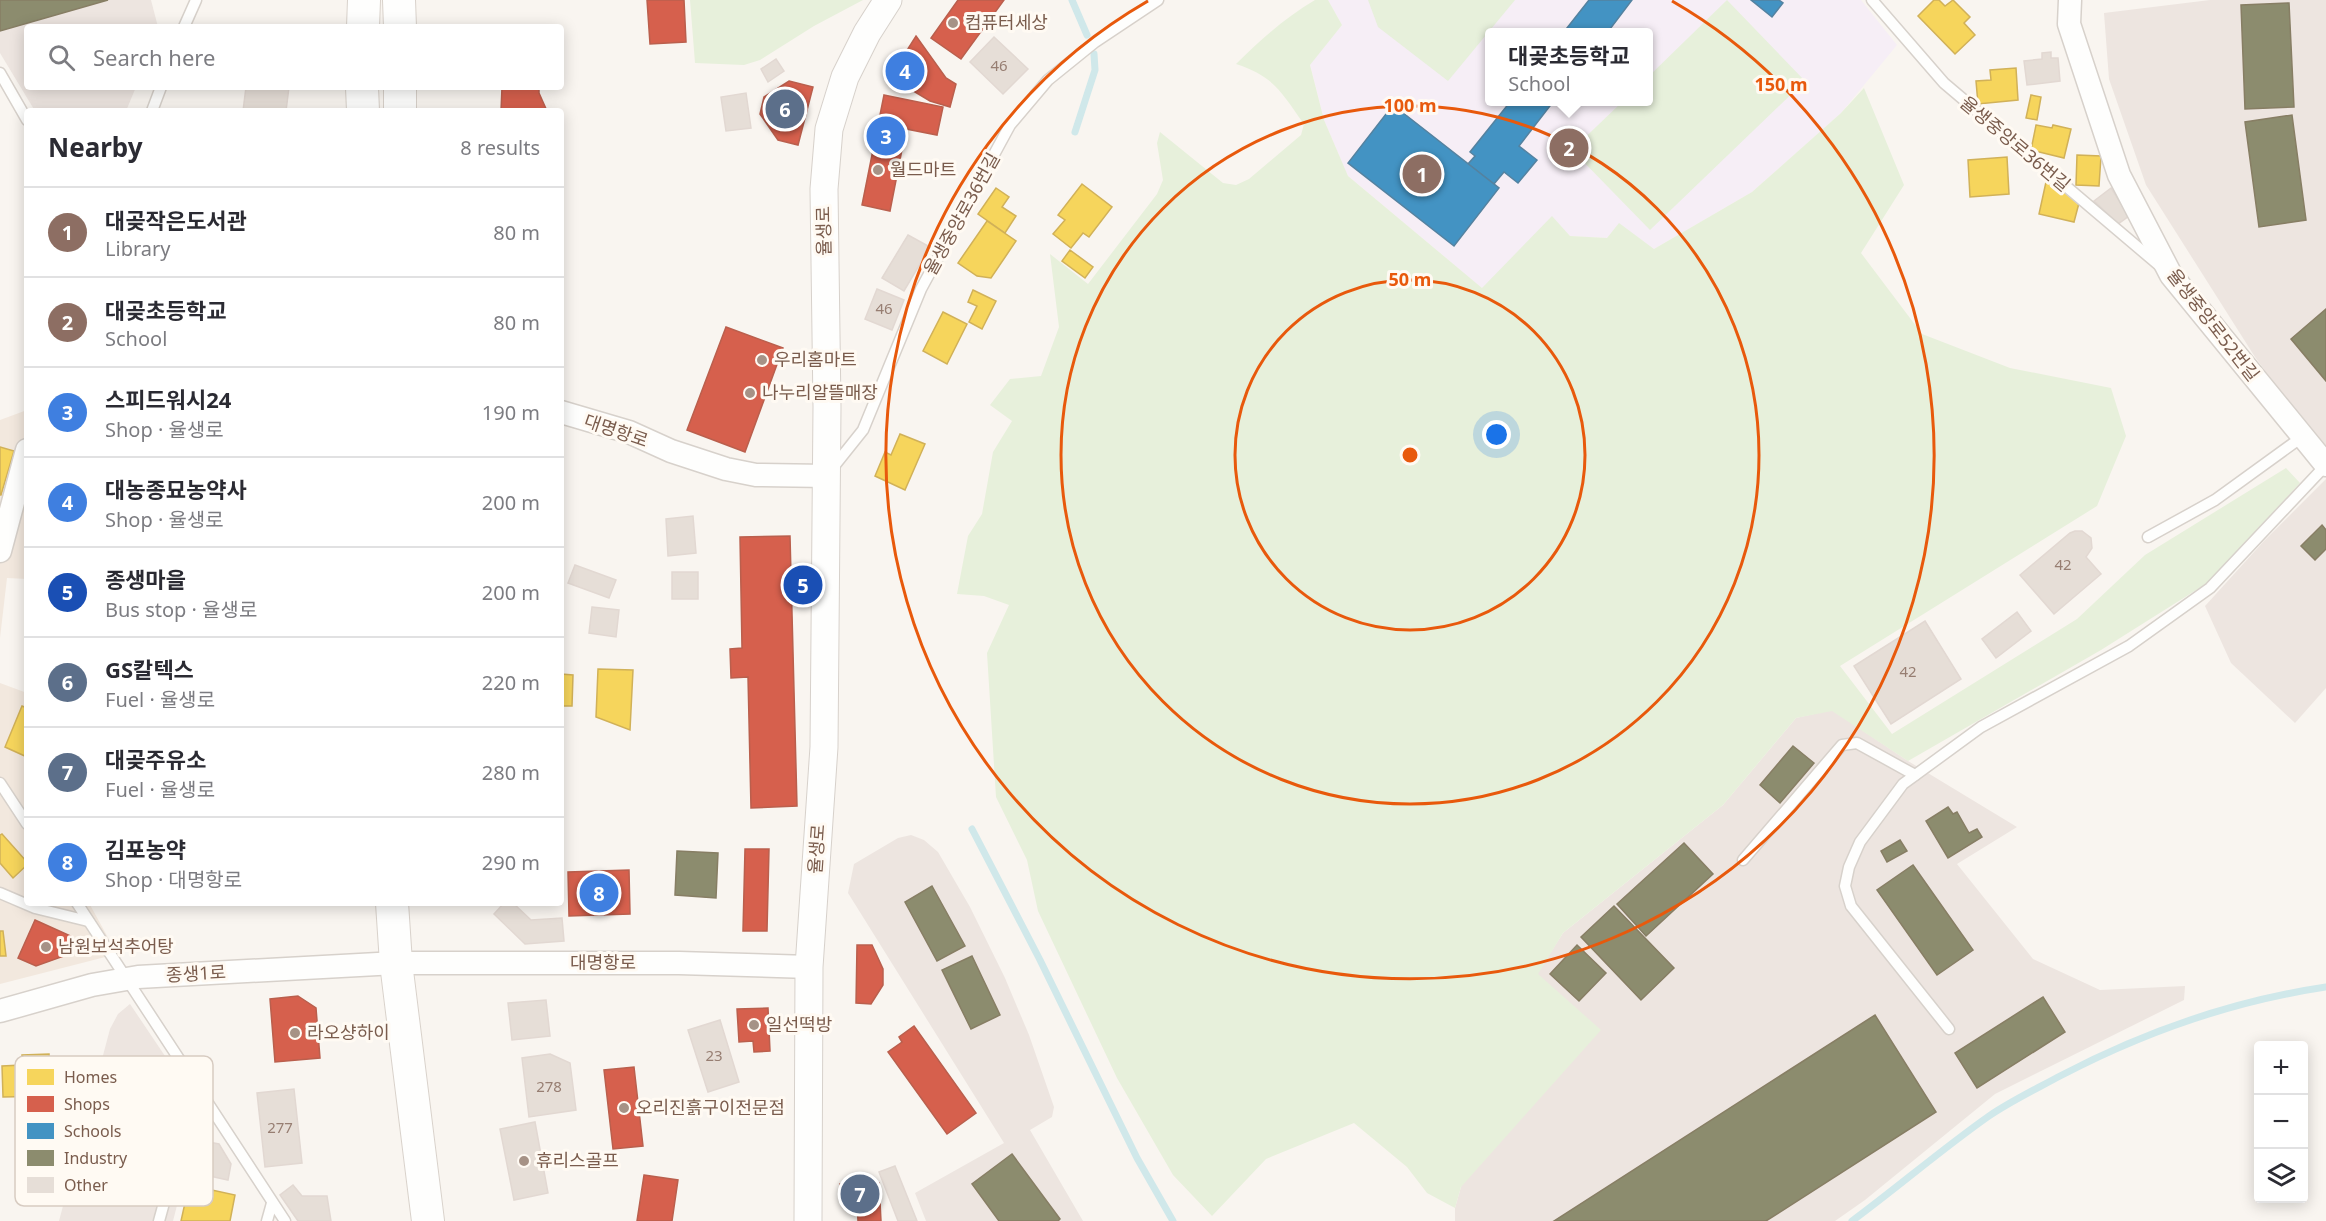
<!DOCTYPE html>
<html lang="en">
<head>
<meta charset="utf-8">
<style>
	body { margin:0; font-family:"Noto Sans","Noto Sans KR",sans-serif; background:#f2f2f3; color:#2b2b33 }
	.controls { position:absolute; right:18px; bottom:18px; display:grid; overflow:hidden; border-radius:6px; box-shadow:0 3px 15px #0003 }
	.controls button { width:54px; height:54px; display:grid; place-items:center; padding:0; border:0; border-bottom:2px solid #e1e1e2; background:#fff; color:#2b2b33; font:30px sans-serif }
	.you { position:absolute; left:1497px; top:435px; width:21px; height:21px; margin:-15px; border:4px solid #fff; border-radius:50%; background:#1a73e8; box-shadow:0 0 0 9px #1a73e833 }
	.badge { display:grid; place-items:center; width:39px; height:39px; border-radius:50%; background:#625958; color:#fff; font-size:20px; font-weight:700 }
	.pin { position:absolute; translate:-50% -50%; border:3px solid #fff; box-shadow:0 2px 6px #0006 }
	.popup { position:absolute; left:1485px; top:28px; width:168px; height:78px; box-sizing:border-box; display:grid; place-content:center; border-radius:6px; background:#fff; filter:drop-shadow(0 2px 4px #0005); font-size:20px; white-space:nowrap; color:#7c7c81 }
	.popup b { font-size:22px; color:#2b2b33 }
	.popup::after { content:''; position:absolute; left:50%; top:100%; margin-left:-12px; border:12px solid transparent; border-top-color:#fff }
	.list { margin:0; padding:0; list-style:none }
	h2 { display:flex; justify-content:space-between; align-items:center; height:78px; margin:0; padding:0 24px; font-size:26px }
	h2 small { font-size:20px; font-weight:400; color:#7c7c81 }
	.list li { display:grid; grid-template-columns:39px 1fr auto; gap:18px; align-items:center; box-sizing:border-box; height:90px; padding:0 24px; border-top:2px solid #e1e1e2 }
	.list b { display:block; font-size:22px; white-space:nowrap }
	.list p { margin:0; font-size:20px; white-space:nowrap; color:#7c7c81 }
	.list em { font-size:20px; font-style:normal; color:#7c7c81 }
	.icon { flex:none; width:33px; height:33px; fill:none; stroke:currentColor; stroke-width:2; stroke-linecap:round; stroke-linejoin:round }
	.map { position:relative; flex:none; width:2326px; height:1221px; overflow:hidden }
	.search { position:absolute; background:#fff; box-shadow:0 3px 15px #0003; left:24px; top:24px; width:540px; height:66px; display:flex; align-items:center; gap:15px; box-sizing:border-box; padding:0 21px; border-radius:6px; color:#7c7c81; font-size:22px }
	.panel { position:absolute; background:#fff; box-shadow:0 3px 15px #0003; left:24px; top:108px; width:540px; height:798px; border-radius:6px }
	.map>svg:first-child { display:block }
	.residential { fill:#f2e8de }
	.industrial { fill:#ede5e0 }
	.education { fill:#f6eef6; fill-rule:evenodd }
	.green { fill:#e7f0db }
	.homes { fill:#f6d55c; stroke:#d1b158; stroke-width:1.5 }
	.shops { fill:#d6604d; stroke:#ba5f4d; stroke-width:1.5 }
	.schools { fill:#4393c3; stroke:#5482a0; stroke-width:1.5 }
	.industry { fill:#8c8c6e; stroke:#877e64; stroke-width:1.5 }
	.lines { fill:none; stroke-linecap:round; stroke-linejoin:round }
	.stream { stroke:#d0e8ea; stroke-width:7 }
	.building { fill:#e6ded7; stroke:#e2d8d2; stroke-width:1.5 }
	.service-casing { stroke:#d7d1cb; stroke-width:13 }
	.minor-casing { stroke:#d7d1cb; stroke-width:25 }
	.tertiary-casing { stroke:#d7d1cb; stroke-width:29 }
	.secondary-casing { stroke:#d9d2cb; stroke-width:34 }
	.service { stroke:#fefefd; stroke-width:10 }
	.minor { stroke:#fefefd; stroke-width:22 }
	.tertiary { stroke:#fefefd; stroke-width:27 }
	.secondary { stroke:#fefefd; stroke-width:32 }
	.ring { fill:none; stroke:#e8590c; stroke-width:3 }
	.poi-dot { fill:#a69286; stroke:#fffaf3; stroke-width:2 }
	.labels { text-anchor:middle; stroke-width:6; stroke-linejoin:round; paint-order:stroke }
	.number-label { font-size:15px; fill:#977e72 }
	.poi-label { font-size:18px; fill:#7a5c4d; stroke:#fffaf3; text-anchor:start }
	.street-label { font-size:18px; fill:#7a5c4d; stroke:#fffaf3 }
	.key { fill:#fffaf3; stroke:#d7cbc1; stroke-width:1.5 }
	.key-label { font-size:16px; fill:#7a5c4d }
	.centre { fill:#e8590c; stroke:#fffaf3; stroke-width:3 }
	.ring-label { font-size:18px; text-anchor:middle; font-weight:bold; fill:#e8590c; stroke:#fffaf3; stroke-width:6; stroke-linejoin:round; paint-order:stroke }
</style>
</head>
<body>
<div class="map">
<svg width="2326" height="1221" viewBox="0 0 2326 1221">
	<rect width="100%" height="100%" fill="#f9f5f0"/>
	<!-- residential -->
	<g class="residential">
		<path d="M27 410V579L7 578 0 638V420Z"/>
		<path d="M0 683 27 693V903H89L117 954 0 984Z"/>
	</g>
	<!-- industrial -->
	<g class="industrial">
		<path d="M0 0H151L158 27H27V87H136L126 111H35L0 53Z"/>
		<path d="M2210 0H2326V447L2297 414 2255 357 2146 185 2109 79 2104 13Z"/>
		<path d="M2326 479V688L2295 723 2231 663 2205 606 2264 541Z"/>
		<path d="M1832 710 1908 761 2017 827 1957 864 2033 959 2100 990 2185 986 2184 1000 1995 1094 1865 1200 1835 1221H1455V1208L1461 1187 1537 974 1563 933 1723 805 1796 718Z"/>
		<path d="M911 835 924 840 938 852 970 907 1005 978 1029 1035 1054 1107 1052 1117 1030 1130 1083 1221H926L915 1193 1004 1143 848 893 854 864 898 838Z"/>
		<path d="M130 1004 204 1114 194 1139 173 1221H59L110 1029 118 1014Z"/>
	</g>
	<!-- education -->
	<path class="education" d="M1328 0H1861L1897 45 1841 113 1752 192 1654 249 1619 224 1607 238 1570 236 1552 217 1483 289 1348 176 1324 120 1310 64 1342 25ZM1490 33H1648V102H1490Z"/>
	<!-- green -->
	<g class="green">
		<path d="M690 0H863L814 26 760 60 744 65 695 63Z"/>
		<path d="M1315 0H1328L1342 25 1310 65 1324 120 1348 176 1482 288 1552 216 1570 236 1607 238 1619 223 1654 249 1752 192 1841 113 1864 88 1904 185 1861 253 1922 334 2010 368 2111 388 2126 436 2097 506 1840 666 1892 734 2077 619 2145 555 2286 468 2300 483 2209 582 2101 650 1908 761 1832 711 1796 718 1723 805 1563 933 1538 974 1601 1030 1461 1187 1455 1208 1427 1193 1407 1167 1354 1123 1266 1159 1212 1216 1173 1175 1117 1078 1038 911 1027 860 996 797 987 653 1009 605 984 596 957 594 968 536 982 514 993 452 1012 421 990 405 1010 379 1041 376 1059 327 1050 254 1088 284 1157 194 1163 180 1157 143 1160 132 1223 183 1236 185 1249 179 1301 135 1304 124C1281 92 1275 77 1236 64 1260 40 1286 17 1315 0Z"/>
		<path d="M1368 0H1515L1448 81 1378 27Z"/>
		<path d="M1727 0 1805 81 1650 230 1572 150 1622 102H1648L1649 76Z"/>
	</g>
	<!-- homes -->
	<g class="homes">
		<path d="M1934 0H1939L1945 6 1953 0 1970 17 1964 23 1975 35 1955 54 1918 16Z"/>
		<path d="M2016 68 2018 100 1978 104 1976 81 1991 80 1990 70Z"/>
		<path d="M2031 95 2041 97 2037 120 2026 118Z"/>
		<path d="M2036 125 2052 128 2053 125 2071 129 2064 158 2031 150Z"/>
		<path d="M2077 155 2101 156 2099 186 2076 185Z"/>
		<path d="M2007 157 2009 194 1970 197 1968 160Z"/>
		<path d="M2046 182 2057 185 2079 203 2074 222 2039 214Z"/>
		<path d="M1082 184 1112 207 1089 237 1083 233 1071 248 1053 234 1065 220 1058 215Z"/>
		<path d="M996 188 1009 197 1002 207 1016 216 1005 233 978 214Z"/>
		<path d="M987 221 1016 241 991 278 977 276 958 263Z"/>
		<path d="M1070 250 1093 267 1085 278 1062 261Z"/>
		<path d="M973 290 996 301 982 329 969 322 977 306 968 302Z"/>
		<path d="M943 312 967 324 947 364 923 351Z"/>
		<path d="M900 434 925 444 905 490 875 476 885 452 891 455Z"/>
		<path d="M0 447 14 451 1 495H0Z"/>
		<path d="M598 669 633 670 630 730 596 717Z"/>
		<path d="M561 674 573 675 572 706H561Z"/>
		<path d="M22 706 27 708V757L5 747Z"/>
		<path d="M2 834 27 862V865L13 878 0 863V835Z"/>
		<path d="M0 931H3L6 956H0Z"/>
		<path d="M49 1054 51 1096 3 1097 2 1066 22 1065V1055Z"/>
		<path d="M189 1185 235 1195 230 1221H181Z"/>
	</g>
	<!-- shops -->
	<g class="shops">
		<path d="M647 0H684L686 42 650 44Z"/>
		<path d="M958 0H1004L961 59 931 38Z"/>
		<rect x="502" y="25" width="38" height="2"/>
		<path d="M916 36 946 78 956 84 950 107 930 101 890 77Z"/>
		<path d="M789 81 813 87 798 145 778 140 760 114 764 97Z"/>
		<path d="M502 87H539V93L547 111H501Z"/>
		<path d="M884 95 943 107 937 135 906 129 890 211 862 205Z"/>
		<path d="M726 327 783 348 745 452 687 430Z"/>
		<path d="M790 536 797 806 751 808 748 677 731 678 730 649 742 648 740 537Z"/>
		<path d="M745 849H769L767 931H743Z"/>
		<path d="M629 870 630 914 569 916 568 872Z"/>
		<path d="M35 920 73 937 64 956 36 966 18 958Z"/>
		<path d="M857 945H872L883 969V985L871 1004 856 1003Z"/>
		<path d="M298 996 316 1008 320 1058 275 1062 270 999Z"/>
		<path d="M768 1008 770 1051 754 1052 753 1041 739 1042 737 1009Z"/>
		<path d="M914 1026 976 1113 947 1134 888 1052 902 1042 899 1037Z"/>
		<path d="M634 1067 643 1146 613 1149 604 1070Z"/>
		<path d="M644 1175 678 1180 672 1221H637Z"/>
		<path d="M879 1183 881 1221H858L857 1203H841L840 1184Z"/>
	</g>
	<!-- schools -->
	<g class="schools">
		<path d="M1589 0H1632L1607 33H1563Z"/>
		<path d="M1751 0H1779L1783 3 1772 17Z"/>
		<path d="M1510 102H1553L1519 146 1537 160 1518 183 1504 172 1494 184 1468 164 1475 156 1470 152Z"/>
		<path d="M1393 105 1499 188 1454 246 1348 163Z"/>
	</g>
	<!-- industry -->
	<g class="industry">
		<path d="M0 0H108L0 31Z"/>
		<path d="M2289 3 2294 107 2245 109 2241 5Z"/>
		<path d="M2292 115 2306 220 2259 227 2245 122Z"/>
		<path d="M2326 309V381L2291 339Z"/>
		<path d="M2322 525 2326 530V549L2315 560 2301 546Z"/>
		<path d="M1793 746 1814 763 1780 803 1760 785Z"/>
		<path d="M1948 807 1953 814 1957 812 1969 833 1977 829 1982 837 1948 858 1926 821Z"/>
		<path d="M1900 840 1907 851 1887 862 1881 851Z"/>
		<path d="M1684 843 1713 874 1646 936 1617 904Z"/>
		<path d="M677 851 718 853 716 898 675 895Z"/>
		<path d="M1913 865 1973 950 1937 975 1877 890Z"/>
		<path d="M932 886 965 946 937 961 905 902Z"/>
		<path d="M1614 906 1674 968 1641 1000 1581 937Z"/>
		<path d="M1577 945 1606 973 1579 1001 1550 974Z"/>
		<path d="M972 956 1000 1015 971 1029 942 970Z"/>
		<path d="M2043 997 2065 1032 1977 1088 1955 1053Z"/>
		<path d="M1875 1015 1936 1112 1766 1221H1554Z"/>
		<path d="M122 1069 184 1090 147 1200 85 1179Z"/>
		<path d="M1012 1154 1060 1219 1058 1221H999L972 1184Z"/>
	</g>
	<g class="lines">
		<!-- stream -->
		<g class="stream">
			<path d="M1072 0 1087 35"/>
			<path d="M1075 132 1095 70 1094 54"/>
			<path d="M972 829 1040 960 1137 1158 1173 1221"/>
			<path d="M1852 1221C1898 1187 1942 1149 1989 1116 2011 1101 2036 1089 2060 1076 2144 1032 2232 1001 2326 987"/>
		</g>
	</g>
	<!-- building -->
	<g class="building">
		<path d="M994 37 1028 69 1003 94 970 62Z"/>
		<path d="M2051 52V58H2058L2060 81 2027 85 2024 61 2042 59V53Z"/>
		<path d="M776 59 784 71 768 82 761 69Z"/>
		<path d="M246 87H289L286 111H243Z"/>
		<path d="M746 93 751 128 726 131 721 97Z"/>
		<path d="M2111 188 2129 216 2118 224 2094 201Z"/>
		<path d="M908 235 930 247 904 291 882 278Z"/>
		<path d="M877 289 904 300 892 330 865 319Z"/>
		<path d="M693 516 696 553 668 556 666 519Z"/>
		<path d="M2075 531H2082L2091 538 2092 548 2086 557 2101 574 2054 614 2020 575 2070 533Z"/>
		<path d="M575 565 616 580 609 598 568 583Z"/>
		<rect x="672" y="572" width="26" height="27"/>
		<path d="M592 607 619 610 616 637 589 633Z"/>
		<path d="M2017 612 2031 631 1996 658 1982 639Z"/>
		<path d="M1925 621 1961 679 1891 724 1854 666Z"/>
		<path d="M504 903H513L531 920 562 918 564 941 525 944 494 914Z"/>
		<path d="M546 1000 550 1036 512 1040 508 1003Z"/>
		<path d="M720 1020 739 1082 708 1092 688 1030Z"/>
		<path d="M550 1054 570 1063 576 1110 529 1117 522 1058Z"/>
		<path d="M294 1089 302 1163 265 1167 257 1093Z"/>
		<path d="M535 1122 548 1193 514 1200 500 1129Z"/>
		<path d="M198 1140 219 1144 231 1164 228 1180 191 1172Z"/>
		<path d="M895 1166 917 1221H898L879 1172Z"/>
		<path d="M293 1185 302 1196H327L331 1221H298L280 1195Z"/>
	</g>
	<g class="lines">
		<defs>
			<g id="service">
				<path d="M1872 0 1944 83 2160 266"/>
				<path d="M184 27 196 0"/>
				<path d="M0 73 27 120"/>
				<path d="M152 111 161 87"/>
				<path d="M831 470 863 430 921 289 1010 125 1048 80 1095 42 1158 0"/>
				<path d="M2148 537 2215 500 2302 437"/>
				<path d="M0 783 27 824"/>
				<path d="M1743 860 1842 745 1857 743 1915 775"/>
				<path d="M0 893 35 908 88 921"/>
				<path d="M77 903 285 1221"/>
				<path d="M1949 1029 1851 906 1845 886 1849 867 1860 842 1903 784 1981 727 2129 646 2210 588 2326 465"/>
				<path d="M159 1221C171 1179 179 1135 204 1100"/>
				<path d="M267 1221 272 1203"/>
			</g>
			<g id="minor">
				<path d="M2070 0 2069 24 2119 175 2171 275 2326 465"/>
				<path d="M561 412 629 432 671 451 726 469 756 475 827 476"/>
				<path d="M0 551 27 450"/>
				<path d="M0 1011 92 985 138 977 396 963H679L809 967"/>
			</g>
			<path id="tertiary" d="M808 1221 809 967 824 747 827 407 824 189 829 129 845 77 867 33 888 0"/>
			<g id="secondary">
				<path d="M399 0 400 27"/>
				<path d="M363 27 364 0"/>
				<path d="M362 87 363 111"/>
				<path d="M400 111V87"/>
				<path d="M392 903 396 963 428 1221"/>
			</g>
		</defs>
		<!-- service casing -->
		<use href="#service" class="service-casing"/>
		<!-- minor casing -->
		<use href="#minor" class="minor-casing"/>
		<!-- tertiary casing -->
		<use href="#tertiary" class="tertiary-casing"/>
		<!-- secondary casing -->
		<use href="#secondary" class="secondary-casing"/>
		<!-- service -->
		<use href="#service" class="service"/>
		<!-- minor -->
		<use href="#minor" class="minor"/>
		<!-- tertiary -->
		<use href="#tertiary" class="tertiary"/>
		<!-- secondary -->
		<use href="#secondary" class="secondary"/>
	</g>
	<!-- distance rings -->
	<g class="ring">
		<circle cx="1410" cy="455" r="175"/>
		<circle cx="1410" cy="455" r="349"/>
		<path d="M1672 1A524 524 0 1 1 1148 1"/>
	</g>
	<!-- markers -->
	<g class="poi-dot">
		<circle cx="953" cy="23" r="6"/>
		<circle cx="878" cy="170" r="6"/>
		<circle cx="762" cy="360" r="6"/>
		<circle cx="750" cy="393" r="6"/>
		<circle cx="46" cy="947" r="6"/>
		<circle cx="754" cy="1025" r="6"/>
		<circle cx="295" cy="1033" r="6"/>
		<circle cx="624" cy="1108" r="6"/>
		<circle cx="524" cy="1161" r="6"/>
	</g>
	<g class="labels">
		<!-- number labels -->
		<g class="number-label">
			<text x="999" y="71">46</text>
			<text x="884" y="314">46</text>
			<text x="2063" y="570">42</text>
			<text x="1908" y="677">42</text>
			<text x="714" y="1061">23</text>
			<text x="549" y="1092">278</text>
			<text x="280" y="1133">277</text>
		</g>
		<!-- poi labels -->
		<g class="poi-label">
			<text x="965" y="29">컴퓨터세상</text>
			<text x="890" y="176">월드마트</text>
			<text x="774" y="366">우리홈마트</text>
			<text x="762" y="399">나누리알뜰매장</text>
			<text x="58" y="953">남원보석추어탕</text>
			<text x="766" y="1031">일선떡방</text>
			<text x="307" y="1039">라오샹하이</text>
			<text x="636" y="1114">오리진흙구이전문점</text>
			<text x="536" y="1167">휴리스골프</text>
		</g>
		<!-- street labels -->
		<g class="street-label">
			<text transform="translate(2015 144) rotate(40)" y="6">율생중앙로36번길</text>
			<text transform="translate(962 214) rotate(-61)" y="6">율생중앙로36번길</text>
			<text transform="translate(824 231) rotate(-91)" y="6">율생로</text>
			<text transform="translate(2213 325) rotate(52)" y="6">율생중앙로52번길</text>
			<text transform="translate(616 431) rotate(19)" y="6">대명항로</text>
			<text transform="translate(817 849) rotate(-86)" y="6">율생로</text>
			<text x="603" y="969">대명항로</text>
			<text transform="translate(196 974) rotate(-3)" y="6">종생1로</text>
		</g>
	</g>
	<!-- legend -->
	<rect x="15" y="1056" width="198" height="150" rx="9" class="key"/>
	<rect x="27" y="1069" width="27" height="16" fill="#f6d55c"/>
	<rect x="27" y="1096" width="27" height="16" fill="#d6604d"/>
	<rect x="27" y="1123" width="27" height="16" fill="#4393c3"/>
	<rect x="27" y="1150" width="27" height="16" fill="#8c8c6e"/>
	<rect x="27" y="1177" width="27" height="16" fill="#e6ded7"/>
	<g class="key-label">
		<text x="64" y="1083">Homes</text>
		<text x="64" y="1110">Shops</text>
		<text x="64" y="1137">Schools</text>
		<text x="64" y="1164">Industry</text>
		<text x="64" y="1191">Other</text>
	</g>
	<circle cx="1410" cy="455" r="9" class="centre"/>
	<g class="ring-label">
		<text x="1781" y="91">150 m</text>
		<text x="1410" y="112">100 m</text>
		<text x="1410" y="286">50 m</text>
	</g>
</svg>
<div class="controls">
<button>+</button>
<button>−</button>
<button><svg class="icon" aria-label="layers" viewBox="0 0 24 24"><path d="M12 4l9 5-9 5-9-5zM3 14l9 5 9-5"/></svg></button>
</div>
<div class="you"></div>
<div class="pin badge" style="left:1422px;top:174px;background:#8d6e63">1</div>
<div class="pin badge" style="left:1569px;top:148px;background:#8d6e63">2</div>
<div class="popup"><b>대곶초등학교</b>School</div>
<div class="pin badge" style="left:886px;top:136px;background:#3f7fe0">3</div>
<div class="pin badge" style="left:905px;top:71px;background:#3f7fe0">4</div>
<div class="pin badge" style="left:803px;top:585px;background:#1a4fb4">5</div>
<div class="pin badge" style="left:785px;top:109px;background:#5c6f8a">6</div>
<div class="pin badge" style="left:860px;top:1194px;background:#5c6f8a">7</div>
<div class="pin badge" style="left:599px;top:893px;background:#3f7fe0">8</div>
<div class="search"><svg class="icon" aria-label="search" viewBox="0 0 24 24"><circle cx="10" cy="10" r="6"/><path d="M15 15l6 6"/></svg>Search here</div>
<section class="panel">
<h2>Nearby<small>8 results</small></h2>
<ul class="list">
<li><span class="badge" style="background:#8d6e63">1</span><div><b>대곶작은도서관</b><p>Library</p></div><em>80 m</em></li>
<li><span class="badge" style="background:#8d6e63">2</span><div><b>대곶초등학교</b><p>School</p></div><em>80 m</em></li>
<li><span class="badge" style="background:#3f7fe0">3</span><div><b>스피드워시24</b><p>Shop · 율생로</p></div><em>190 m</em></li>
<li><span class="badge" style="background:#3f7fe0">4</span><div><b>대농종묘농약사</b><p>Shop · 율생로</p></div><em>200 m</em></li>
<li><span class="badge" style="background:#1a4fb4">5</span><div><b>종생마을</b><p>Bus stop · 율생로</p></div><em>200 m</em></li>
<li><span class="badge" style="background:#5c6f8a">6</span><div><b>GS칼텍스</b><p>Fuel · 율생로</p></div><em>220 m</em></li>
<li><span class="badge" style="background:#5c6f8a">7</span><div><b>대곶주유소</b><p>Fuel · 율생로</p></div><em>280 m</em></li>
<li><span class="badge" style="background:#3f7fe0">8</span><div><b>김포농약</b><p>Shop · 대명항로</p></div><em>290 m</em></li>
</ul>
</section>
</div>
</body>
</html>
